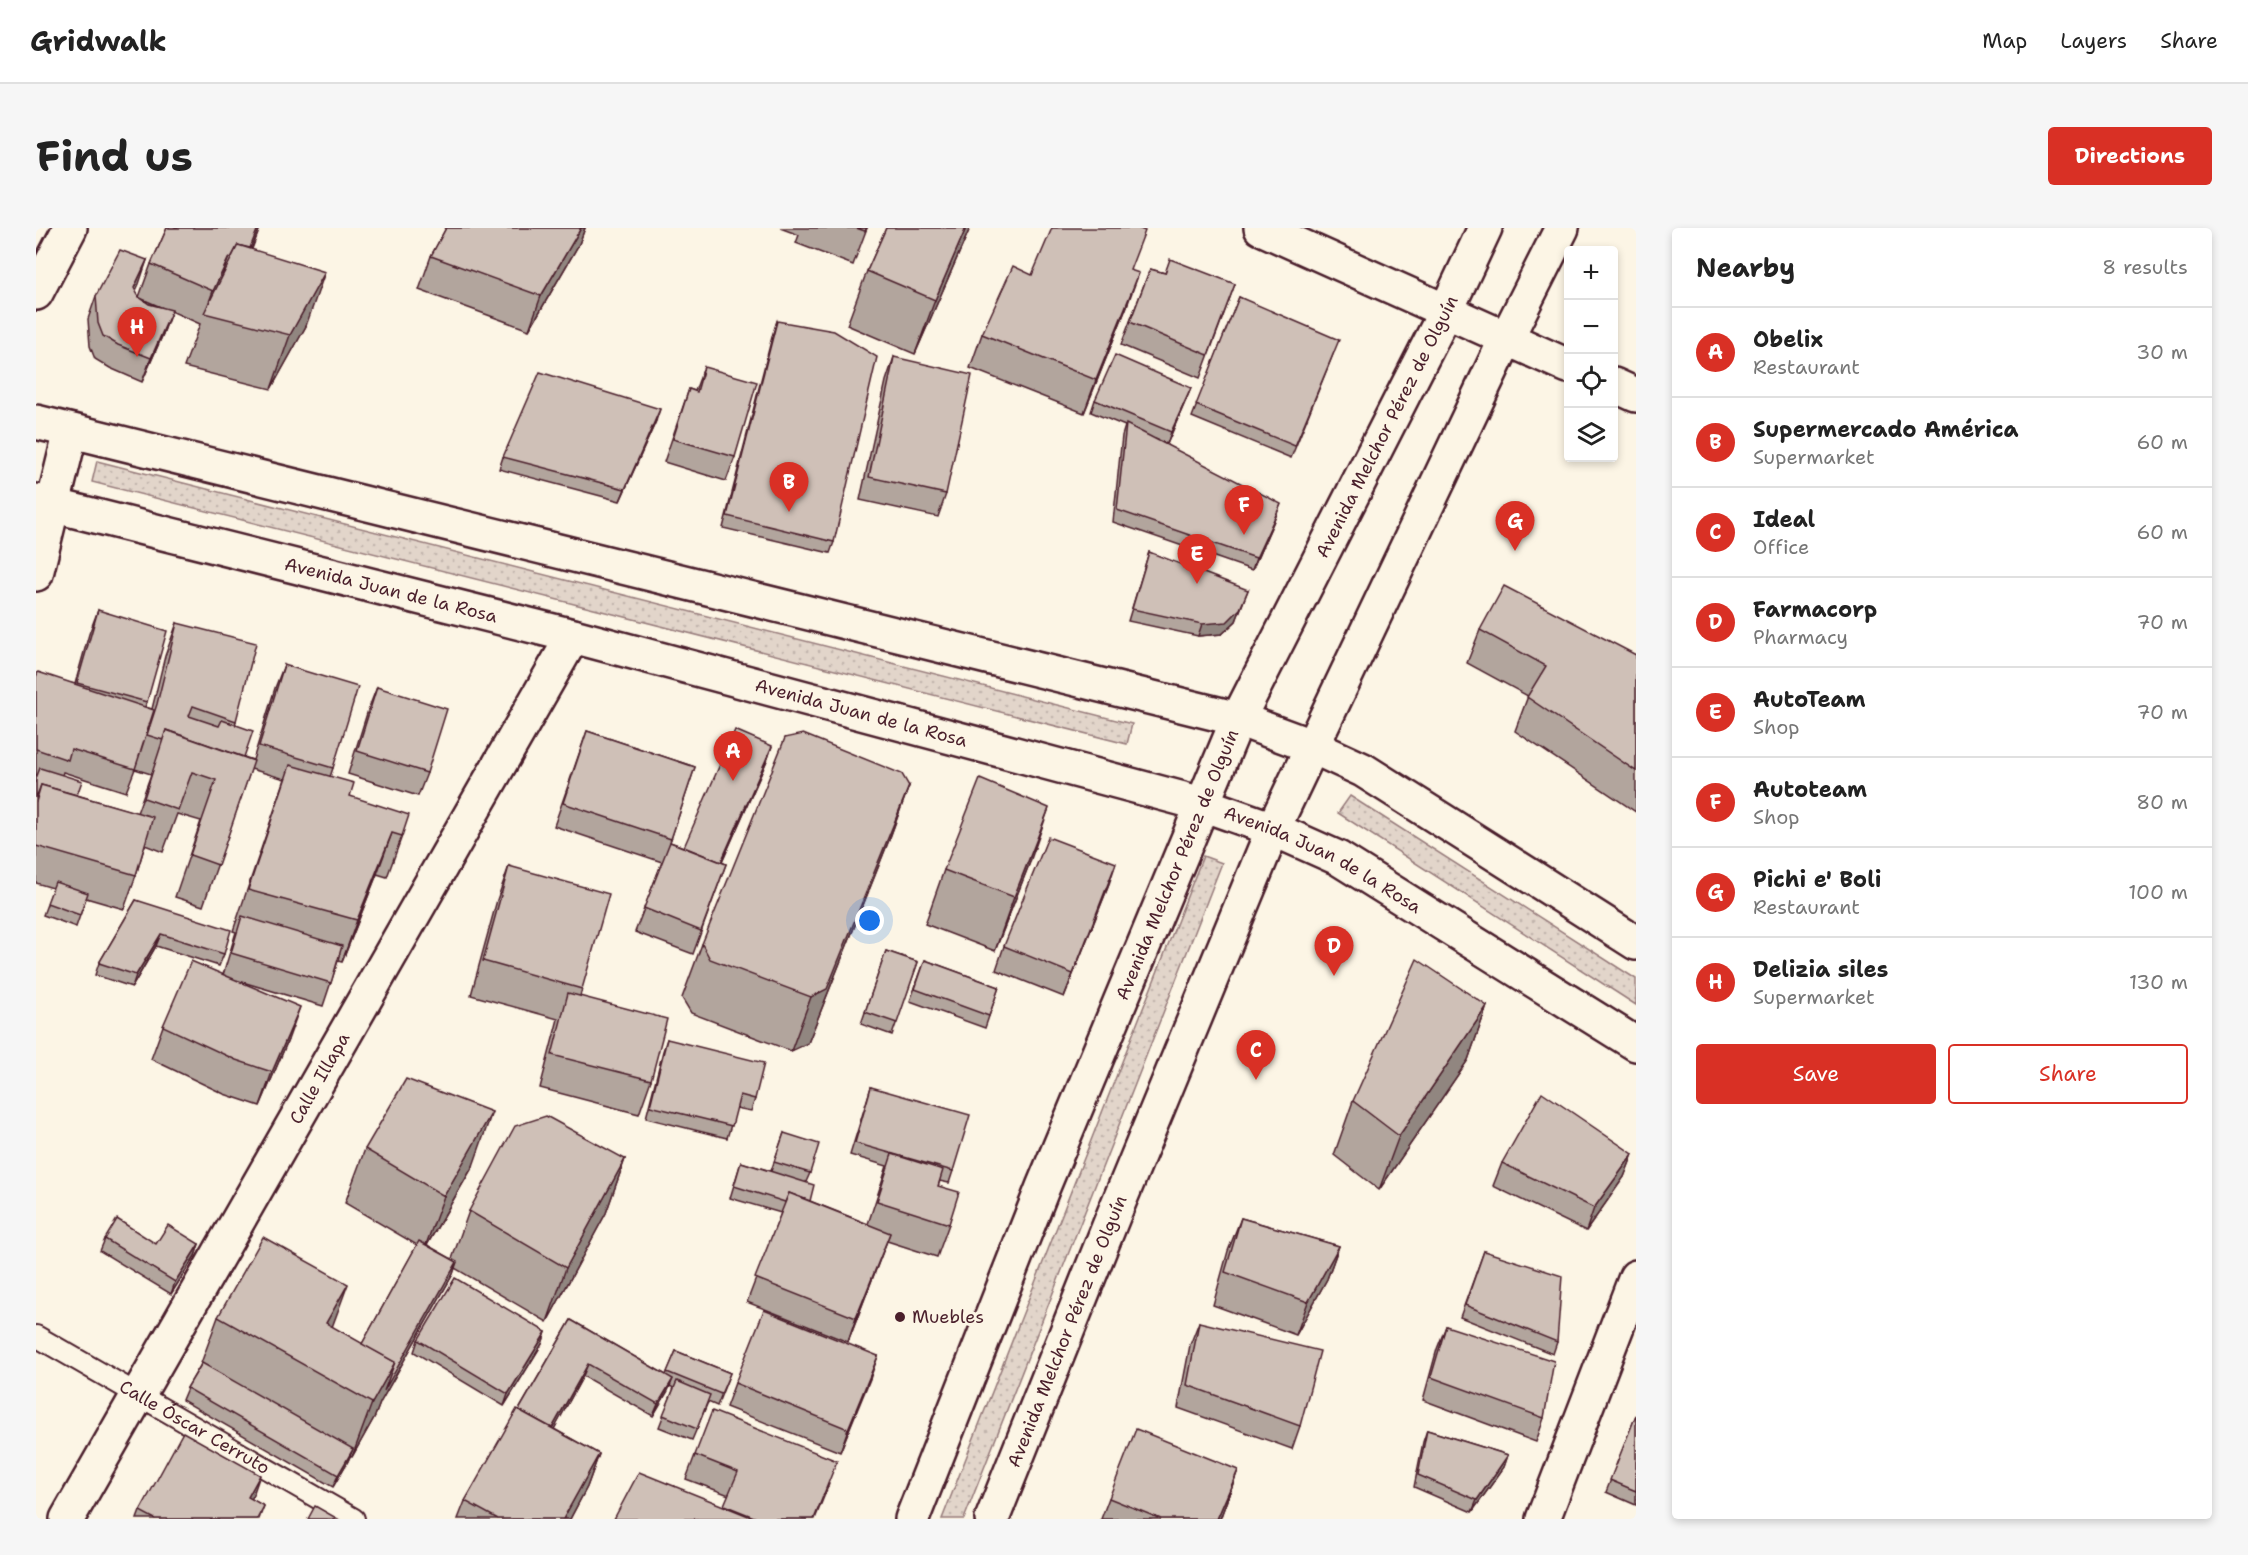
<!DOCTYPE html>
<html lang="en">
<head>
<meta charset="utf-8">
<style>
	body { margin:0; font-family:"Shantell Sans",sans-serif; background:#f6f6f6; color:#222 }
	.controls { position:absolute; right:18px; top:18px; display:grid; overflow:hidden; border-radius:6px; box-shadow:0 3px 9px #0003 }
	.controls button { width:54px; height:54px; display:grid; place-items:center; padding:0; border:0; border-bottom:2px solid #e0e0e0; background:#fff; color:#222; font:30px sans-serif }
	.you { position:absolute; left:834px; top:693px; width:21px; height:21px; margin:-15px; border:4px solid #fff; border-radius:50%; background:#1a73e8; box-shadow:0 0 0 9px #1a73e833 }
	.badge { display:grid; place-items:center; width:39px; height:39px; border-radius:50%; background:#d93025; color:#fff; font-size:20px; font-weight:700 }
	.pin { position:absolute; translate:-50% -50px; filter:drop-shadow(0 2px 3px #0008) }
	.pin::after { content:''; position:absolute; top:32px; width:21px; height:18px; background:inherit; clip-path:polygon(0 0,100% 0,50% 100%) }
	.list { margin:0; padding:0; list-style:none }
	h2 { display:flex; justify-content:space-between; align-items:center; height:78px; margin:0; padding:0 24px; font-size:26px }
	h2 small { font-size:20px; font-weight:400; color:#767676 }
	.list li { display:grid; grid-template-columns:39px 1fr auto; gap:18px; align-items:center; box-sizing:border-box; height:90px; padding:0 24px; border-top:2px solid #e0e0e0 }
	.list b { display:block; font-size:22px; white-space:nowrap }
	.list p { margin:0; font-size:20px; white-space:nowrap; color:#767676 }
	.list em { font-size:20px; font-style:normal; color:#767676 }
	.actions { display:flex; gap:12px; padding:18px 24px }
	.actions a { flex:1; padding:14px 0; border:2px solid #d93025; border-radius:6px; text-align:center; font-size:21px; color:#d93025 }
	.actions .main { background:#d93025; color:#fff }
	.icon { flex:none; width:33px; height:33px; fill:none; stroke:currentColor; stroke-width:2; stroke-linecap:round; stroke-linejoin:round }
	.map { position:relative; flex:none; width:1600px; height:1291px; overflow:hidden; border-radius:6px }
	header { display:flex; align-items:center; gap:36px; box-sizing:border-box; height:84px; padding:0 30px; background:#fff; border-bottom:2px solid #e0e0e0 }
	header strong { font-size:28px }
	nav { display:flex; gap:33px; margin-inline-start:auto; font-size:21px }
	.intro { display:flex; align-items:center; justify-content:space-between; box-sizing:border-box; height:144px; padding:0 36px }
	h1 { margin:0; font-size:42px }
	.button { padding:15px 27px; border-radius:6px; background:#d93025; color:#fff; font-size:21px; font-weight:700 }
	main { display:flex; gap:36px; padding:0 36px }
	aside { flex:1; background:#fff; border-radius:6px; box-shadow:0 3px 9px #0003 }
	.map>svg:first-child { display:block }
	.grass { fill:url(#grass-dots); stroke:#967a7a; stroke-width:1.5 }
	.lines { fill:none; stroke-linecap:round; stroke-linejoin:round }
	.lane-casing { stroke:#4a1f2b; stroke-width:24 }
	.street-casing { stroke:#4a1f2b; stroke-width:38 }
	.secondary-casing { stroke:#4a1f2b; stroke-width:38 }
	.highway-casing { stroke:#4a1f2b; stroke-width:38 }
	.lane { stroke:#fcf5e5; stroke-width:20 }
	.street { stroke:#fcf5e5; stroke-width:33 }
	.secondary { stroke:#fcf5e5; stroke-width:33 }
	.highway { stroke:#fcf5e5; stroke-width:33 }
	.wall { fill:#b2a59d; stroke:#4a1f2b; stroke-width:1.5; fill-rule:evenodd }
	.shaded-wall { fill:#918680; stroke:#4a1f2b; stroke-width:1.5 }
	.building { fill:#cfc0b7; stroke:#4a1f2b; stroke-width:1.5 }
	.poi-dot { fill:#4a1f2b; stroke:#fcf5e5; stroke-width:2 }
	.labels { text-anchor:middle; stroke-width:6; stroke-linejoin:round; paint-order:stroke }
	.street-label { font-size:18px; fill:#4a1f2b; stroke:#fcf5e5 }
	.poi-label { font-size:18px; fill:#4a1f2b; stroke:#fcf5e5; text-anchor:start }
</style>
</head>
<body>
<header>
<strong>Gridwalk</strong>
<nav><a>Map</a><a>Layers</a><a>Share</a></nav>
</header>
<div class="intro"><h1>Find us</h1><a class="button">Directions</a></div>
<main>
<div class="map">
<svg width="1600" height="1291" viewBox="0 0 1600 1291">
	<defs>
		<pattern id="grass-dots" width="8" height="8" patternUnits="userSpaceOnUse" patternTransform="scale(1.5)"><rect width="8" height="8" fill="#e2d5ca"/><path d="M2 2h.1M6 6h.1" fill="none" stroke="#c3b6ae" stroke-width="1.8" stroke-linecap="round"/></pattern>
	</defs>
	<rect width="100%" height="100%" fill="#fcf5e5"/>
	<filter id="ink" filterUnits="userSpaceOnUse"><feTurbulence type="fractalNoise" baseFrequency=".0167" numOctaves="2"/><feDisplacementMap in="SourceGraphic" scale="12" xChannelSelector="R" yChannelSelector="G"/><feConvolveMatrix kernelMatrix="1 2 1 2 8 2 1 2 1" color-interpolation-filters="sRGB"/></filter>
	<g filter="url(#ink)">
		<!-- grass -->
		<g class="grass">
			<path d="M61 233 1096 496 1091 516 56 254Z"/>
			<path d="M1314 568 1600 751V777L1302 585Z"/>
			<path d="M1167 628 1186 635 928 1291H906Z"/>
		</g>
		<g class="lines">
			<defs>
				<g id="lane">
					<path id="s1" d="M0 1108 318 1291"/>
				</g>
				<g id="street">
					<path d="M1225 0 1532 138"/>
					<path d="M0 65 34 0"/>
					<path d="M1578 157 1600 167"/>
					<path d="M0 346 35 203"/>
					<path id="s2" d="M31 1291 537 408"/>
					<path d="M1507 1291 1600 1049"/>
				</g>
				<g id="secondary">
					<path d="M0 194 1202 491 1275 518 1327 542 1600 715"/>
					<path id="s3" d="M0 273 537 408 1166 576 1237 601 1302 630 1600 816"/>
				</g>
				<g id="highway">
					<path id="s4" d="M876 1291 1007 959 1202 491 1410 83 1449 0"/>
					<path id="s5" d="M956 1291 1078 986 1237 601 1470 111 1526 0"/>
				</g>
			</defs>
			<!-- lane casing -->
			<use href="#lane" class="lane-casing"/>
			<!-- street casing -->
			<use href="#street" class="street-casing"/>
			<!-- secondary casing -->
			<use href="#secondary" class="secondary-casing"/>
			<!-- highway casing -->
			<use href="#highway" class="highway-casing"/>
			<!-- lane -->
			<use href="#lane" class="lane"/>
			<!-- street -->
			<use href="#street" class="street"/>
			<!-- secondary -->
			<use href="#secondary" class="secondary"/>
			<!-- highway -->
			<use href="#highway" class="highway"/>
		</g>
		<!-- wall -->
		<g class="wall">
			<path d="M131 0H224L216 21 270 98 235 161 148 139 164 96 135 83 127 106 106 154 74 140 59 131 54 118 52 91 60 68 111 32 99 63 103 69 115 36ZM104 70 127 80 113 76Z"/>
			<path d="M410 0H549L543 16 493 102 383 62 395 28Z"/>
			<path d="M744 0H831L817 37 760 15 763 7Z"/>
			<path d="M850 0H934L879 126 811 97 831 43Z"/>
			<path d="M1114 41 1129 45 1199 56 1164 150 1085 117Z"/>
			<path d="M1094 42 1091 78 1048 185 934 140 946 106 996 47Z"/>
			<path d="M1203 69 1298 124 1255 230 1156 189Z"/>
			<path d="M741 93 798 314 794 325 687 300 737 105Z"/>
			<path d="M858 129 910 266 902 289 824 272 850 153Z"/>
			<path d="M668 139 699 229 690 253 628 234 653 161 659 163Z"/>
			<path d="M1155 160 1131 216 1119 211 1240 288 1216 342 1077 294 1086 208 1089 198 1055 184 1059 172Z"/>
			<path d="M620 193 584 273 463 241 467 229Z"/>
			<path d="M1113 324 1207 374 1200 393 1186 406 1162 408 1092 393Z"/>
			<path d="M62 382 111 474 109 479 116 481 129 428 141 395 200 493 199 497 208 529 217 532 239 460 248 437 297 540 294 549 314 568 366 608 351 649 341 646 306 734 302 733 287 778 203 753 252 812 224 878 188 866 115 831 127 798 187 747 200 704 197 703 249 551 215 541 167 678 139 669 165 593 141 586 127 624 109 617 100 647 88 681 50 670 40 699 7 687 17 660 0 655V448L39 456 53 406ZM99 541 115 546 101 585 41 567 26 547 27 544 90 564Z"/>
			<path d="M1444 402 1600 427V584L1479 503 1492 468 1431 435Z"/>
			<path d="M341 459 391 545 382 568 312 546 332 482Z"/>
			<path d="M551 503 659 539 634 614 648 619 736 518 732 530 686 634 690 636 657 726 599 704 626 634 518 598Z"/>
			<path d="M873 558 853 612 772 815 755 823 655 785 646 770 666 716Z"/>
			<path d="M994 634 959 723 889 696 908 642Z"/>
			<path d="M473 638 546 761 544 768 615 852 603 886 504 860 522 791 435 767 461 672Z"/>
			<path d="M1072 659 1028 769 960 742 968 718Z"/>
			<path d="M100 672 188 726 183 738 120 718 96 759 59 747 63 735Z"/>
			<path d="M850 723 882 734 856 807 825 796Z"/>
			<path d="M889 732 963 759 949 800 874 773Z"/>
			<path d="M1451 778 1432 832 1343 962 1298 927 1317 873Z"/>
			<path d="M631 811 719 871 715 883 700 880 691 910 610 890 627 823Z"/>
			<path d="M835 859 917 943 913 955 904 953 902 958 913 996 901 1029 851 1013 812 1114 711 1074 745 985 694 970 705 934 735 943 748 905 774 945 770 954 774 973 832 996 851 938 814 927Z"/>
			<path d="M329 921 437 938 391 1017 416 1031 433 983 589 931 570 985 511 1094 419 1040 417 1046 344 1175 339 1188 316 1229 314 1228 312 1233 297 1259 146 1172 151 1160 164 1138 182 1089 296 1099 326 1116 381 1017 309 975Z"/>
			<path d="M1597 926 1588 949 1550 1003 1457 958 1466 935Z"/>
			<path d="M1205 990 1303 1018 1291 1051 1260 1107 1177 1077 1192 1023Z"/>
			<path d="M69 1011 120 1016H163L159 1028 135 1066 64 1023Z"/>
			<path d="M1448 1023 1521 1114 1517 1126 1424 1089Z"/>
			<path d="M535 1092 630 1147 640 1123 694 1145 681 1178 672 1174 656 1212 623 1199 638 1160 634 1158 617 1188 547 1148 518 1201 563 1226 551 1259 534 1291H422L429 1273 483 1182Z"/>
			<path d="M1163 1094 1264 1198 1256 1221 1142 1180 1154 1117Z"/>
			<path d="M1410 1098 1508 1190 1500 1214 1387 1172 1401 1121Z"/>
			<path d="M510 1104 506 1116 468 1178 378 1124 382 1112Z"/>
			<path d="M842 1128 804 1224 690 1179 699 1155Z"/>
			<path d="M1600 1187V1277L1570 1264Z"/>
			<path d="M1391 1202 1472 1227 1468 1239 1436 1284 1378 1259 1387 1214Z"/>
			<path d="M659 1227 793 1256 779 1291H578L688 1278 693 1267 650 1251Z"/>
			<path d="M1202 1242 1184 1291H1065L1073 1270Z"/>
			<path d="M215 1271 228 1278 223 1291H101L104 1283Z"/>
		</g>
		<!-- shaded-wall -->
		<g class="shaded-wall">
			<path d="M222 0H224L217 17 195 69 207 36Z"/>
			<path d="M545 0H549L543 16 493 102 505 68Z"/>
			<path d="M930 0H934L879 126 899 72Z"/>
			<path d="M193 29 181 62 169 85 177 63Z"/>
			<path d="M111 32 103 56 90 84 98 60Z"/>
			<path d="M289 44 270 98 235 161 254 107Z"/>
			<path d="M1103 45 1091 78 1048 185 1060 152Z"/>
			<path d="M136 82 127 106 106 154 115 130Z"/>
			<path d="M1155 160 1150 172 1131 216 1135 204Z"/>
			<path d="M624 181 620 193 584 273 589 261Z"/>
			<path d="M1245 276 1240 288 1216 342 1220 330Z"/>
			<path d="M1212 362 1200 393 1186 406 1162 408 1166 396Z"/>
			<path d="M736 518 732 530 676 657 681 645Z"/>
			<path d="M873 558 853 612 772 815 755 823 775 769Z"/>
			<path d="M1013 580 994 634 959 723 978 669Z"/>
			<path d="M356 605 341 646 306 734 321 692Z"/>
			<path d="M1080 635 1072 659 1028 769 1037 746Z"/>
			<path d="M125 706 120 718 96 759 100 747Z"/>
			<path d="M1451 778 1432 832 1343 962 1363 908Z"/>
			<path d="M264 779 252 812 224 878 236 844Z"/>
			<path d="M456 884 437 938 388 1022 408 968Z"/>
			<path d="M1597 926 1588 949 1550 1003 1558 980Z"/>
			<path d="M589 931 570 985 511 1094 530 1040Z"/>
			<path d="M854 1005 845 1028 812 1114 820 1090Z"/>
			<path d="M163 1016 159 1028 135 1066 139 1054Z"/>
			<path d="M1303 1018 1291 1051 1260 1107 1272 1074Z"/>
			<path d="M421 1034 417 1046 344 1175 339 1188 316 1229 336 1175 359 1134Z"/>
			<path d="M312 1056 292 1110 290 1095Z"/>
			<path d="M510 1104 506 1116 468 1178 472 1166Z"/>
			<path d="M842 1128 834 1151 804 1224 812 1201Z"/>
			<path d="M552 1136 547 1148 510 1216 514 1204Z"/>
			<path d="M637 1151 632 1163 617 1188 622 1176Z"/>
			<path d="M317 1221 312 1233 297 1259 302 1247Z"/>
			<path d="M563 1226 551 1259 534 1291H527Z"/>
			<path d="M1472 1227 1468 1239 1436 1284 1441 1272Z"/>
			<path d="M1202 1242 1184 1291H1181Z"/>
			<path d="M224 1247 216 1270 204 1291 212 1269Z"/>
		</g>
		<!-- building -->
		<g class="building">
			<path d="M131 0H222L214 20 202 17 195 30 193 29 177 63 115 36Z"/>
			<path d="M410 0H545L505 68 395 28Z"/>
			<path d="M820 0H831L829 3Z"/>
			<path d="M850 0H930L899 72 831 43Z"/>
			<path d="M1016 0H1102L1109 3 1094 42 1103 45 1060 152 946 106 977 38 996 47Z"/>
			<path d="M202 17 289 44 254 107 168 85Z"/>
			<path d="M84 22 111 32 98 60 103 69 113 76 136 82 115 130 82 117 67 108 62 95 60 68Z"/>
			<path d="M1134 31 1199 56 1172 127 1094 94 1114 41 1129 45Z"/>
			<path d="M1203 69 1303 112 1259 218 1160 177Z"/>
			<path d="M741 93 798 103 841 129 798 314 691 288Z"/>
			<path d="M1079 127 1155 160 1135 204 1059 172Z"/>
			<path d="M858 129 936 147 910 266 833 249Z"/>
			<path d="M668 139 721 154 699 229 637 211 653 161 661 164Z"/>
			<path d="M504 144 624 181 589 261 467 229Z"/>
			<path d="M1090 196 1245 276 1220 330 1081 282Z"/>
			<path d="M1113 324 1212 362 1204 381 1191 394 1166 396 1096 381Z"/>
			<path d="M1468 358 1600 427V543L1491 469 1510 438 1444 402Z"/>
			<path d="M62 382 131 403 111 474 41 455Z"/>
			<path d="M141 395 220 415 200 493 157 478 153 488 183 498 186 492 217 503 208 529 130 502 127 512 111 507 121 476Z"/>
			<path d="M248 437 322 459 297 540 223 518Z"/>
			<path d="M2 444 118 482 99 541 35 521 32 532 0 521V449Z"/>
			<path d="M341 459 411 481 391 545 321 523Z"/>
			<path d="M130 502 218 533 182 637 154 627 180 552 156 544 142 582 108 570Z"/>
			<path d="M699 502 736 518 685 634 648 619Z"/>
			<path d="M551 503 659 539 635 611 527 575Z"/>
			<path d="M767 506 866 546 873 558 791 761 775 769 674 731 666 716 749 510Z"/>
			<path d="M254 537 318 555 314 568 373 587 366 608 356 605 321 692 212 662Z"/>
			<path d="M4 540 46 553 41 567 5 557 0 570V547L1 548Z"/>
			<path d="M944 551 1013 580 978 669 908 642Z"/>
			<path d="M5 557 117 589 100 647 0 618V574Z"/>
			<path d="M1012 609 1080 635 1037 746 968 718Z"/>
			<path d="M634 614 690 636 665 703 608 680Z"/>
			<path d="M473 638 573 666 546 761 447 733Z"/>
			<path d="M19 654 52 665 44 687 11 675Z"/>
			<path d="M100 672 195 702 188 726 125 706 100 747 63 735Z"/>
			<path d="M206 688 306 718 295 755 195 725Z"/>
			<path d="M850 723 882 734 861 795 829 784Z"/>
			<path d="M1381 731 1451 778 1363 908 1317 873Z"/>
			<path d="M889 732 963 759 953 788 879 761Z"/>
			<path d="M155 733 264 779 236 844 200 832 127 798Z"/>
			<path d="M532 765 631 791 615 852 516 827Z"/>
			<path d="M631 811 728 835 719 871 704 867 696 898 614 878Z"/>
			<path d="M370 851 456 884 408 968 329 921Z"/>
			<path d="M835 859 934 887 917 943 819 915Z"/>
			<path d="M1506 864 1597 926 1558 980 1466 935Z"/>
			<path d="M510 888 589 931 530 1040 433 983 479 898Z"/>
			<path d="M748 905 783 916 774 945 738 934Z"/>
			<path d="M856 926 907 942 902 958 923 964 913 996 841 973Z"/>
			<path d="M705 934 778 957 774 973 753 965 749 974 698 958Z"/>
			<path d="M753 965 854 1005 820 1090 719 1050Z"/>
			<path d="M1205 990 1303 1018 1272 1074 1189 1044Z"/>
			<path d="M81 991 120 1016 132 997 163 1016 139 1054 69 1011Z"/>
			<path d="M227 1009 312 1056 290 1095 359 1134 336 1175 182 1089Z"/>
			<path d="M383 1013 421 1034 348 1163 359 1134 326 1116Z"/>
			<path d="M1448 1023 1526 1048 1521 1114 1429 1077Z"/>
			<path d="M419 1050 510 1104 472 1166 382 1112Z"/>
			<path d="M728 1082 842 1128 812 1201 699 1155Z"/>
			<path d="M535 1092 637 1151 622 1176 552 1136 516 1200 483 1182Z"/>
			<path d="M1163 1094 1284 1123 1264 1198 1151 1157Z"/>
			<path d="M1410 1098 1518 1133 1508 1190 1395 1149Z"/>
			<path d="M640 1123 694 1145 685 1166 631 1144Z"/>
			<path d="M166 1135 317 1221 302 1247 151 1160Z"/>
			<path d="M641 1153 674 1167 661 1201 627 1187Z"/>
			<path d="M481 1181 563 1226 527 1291H462L429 1273Z"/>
			<path d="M676 1183 801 1233 778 1291H723L688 1277 702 1244 659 1227Z"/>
			<path d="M1600 1187V1263L1574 1252Z"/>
			<path d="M1100 1201 1202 1242 1181 1291H1125L1073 1270Z"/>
			<path d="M1391 1202 1472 1227 1441 1272 1382 1247Z"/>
			<path d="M147 1204 224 1247 212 1269 228 1278 221 1291H119L104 1283Z"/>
			<path d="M603 1244 720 1291H578Z"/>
			<path d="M279 1278 302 1291H272Z"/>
		</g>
	</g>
	<!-- markers -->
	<circle class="poi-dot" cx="864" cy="1089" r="6"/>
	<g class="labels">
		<!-- street labels -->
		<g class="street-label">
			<text dy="6" stroke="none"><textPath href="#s4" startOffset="1192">Avenida Melchor Pérez de Olguín</textPath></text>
			<text dy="6" stroke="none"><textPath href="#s3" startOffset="366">Avenida Juan de la Rosa</textPath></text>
			<text dy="6" stroke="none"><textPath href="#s3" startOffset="852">Avenida Juan de la Rosa</textPath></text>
			<text dy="6" stroke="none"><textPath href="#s3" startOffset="1338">Avenida Juan de la Rosa</textPath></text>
			<text dy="6" stroke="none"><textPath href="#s4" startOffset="706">Avenida Melchor Pérez de Olguín</textPath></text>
			<text dy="6" stroke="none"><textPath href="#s2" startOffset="508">Calle Illapa</textPath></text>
			<text dy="6" stroke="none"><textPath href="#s5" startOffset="202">Avenida Melchor Pérez de Olguín</textPath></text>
			<text dy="6" stroke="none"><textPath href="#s1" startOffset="183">Calle Óscar Cerruto</textPath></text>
		</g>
		<!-- poi labels -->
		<g class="poi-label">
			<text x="876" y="1095">Muebles</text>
		</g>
	</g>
</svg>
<div class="controls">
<button>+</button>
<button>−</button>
<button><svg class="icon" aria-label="locate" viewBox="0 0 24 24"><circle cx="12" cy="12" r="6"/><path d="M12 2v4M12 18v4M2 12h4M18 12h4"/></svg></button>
<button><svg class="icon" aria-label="layers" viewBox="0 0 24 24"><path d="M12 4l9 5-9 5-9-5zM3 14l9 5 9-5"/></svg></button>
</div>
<div class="you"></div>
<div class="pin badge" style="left:697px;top:553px">A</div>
<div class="pin badge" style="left:753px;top:284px">B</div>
<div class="pin badge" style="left:1220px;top:852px">C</div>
<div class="pin badge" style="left:1298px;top:748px">D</div>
<div class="pin badge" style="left:1161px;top:356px">E</div>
<div class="pin badge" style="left:1208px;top:307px">F</div>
<div class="pin badge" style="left:1479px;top:323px">G</div>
<div class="pin badge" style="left:101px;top:129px">H</div>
</div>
<aside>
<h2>Nearby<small>8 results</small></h2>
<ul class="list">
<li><span class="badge">A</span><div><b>Obelix</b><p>Restaurant</p></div><em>30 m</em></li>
<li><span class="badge">B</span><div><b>Supermercado América</b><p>Supermarket</p></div><em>60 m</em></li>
<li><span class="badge">C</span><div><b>Ideal</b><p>Office</p></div><em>60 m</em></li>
<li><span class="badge">D</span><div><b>Farmacorp</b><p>Pharmacy</p></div><em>70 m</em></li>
<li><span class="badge">E</span><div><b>AutoTeam</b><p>Shop</p></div><em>70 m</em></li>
<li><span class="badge">F</span><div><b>Autoteam</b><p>Shop</p></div><em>80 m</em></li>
<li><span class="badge">G</span><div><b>Pichi e' Boli</b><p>Restaurant</p></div><em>100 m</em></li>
<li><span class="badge">H</span><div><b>Delizia siles</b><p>Supermarket</p></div><em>130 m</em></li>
</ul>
<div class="actions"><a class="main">Save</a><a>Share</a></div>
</aside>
</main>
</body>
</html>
